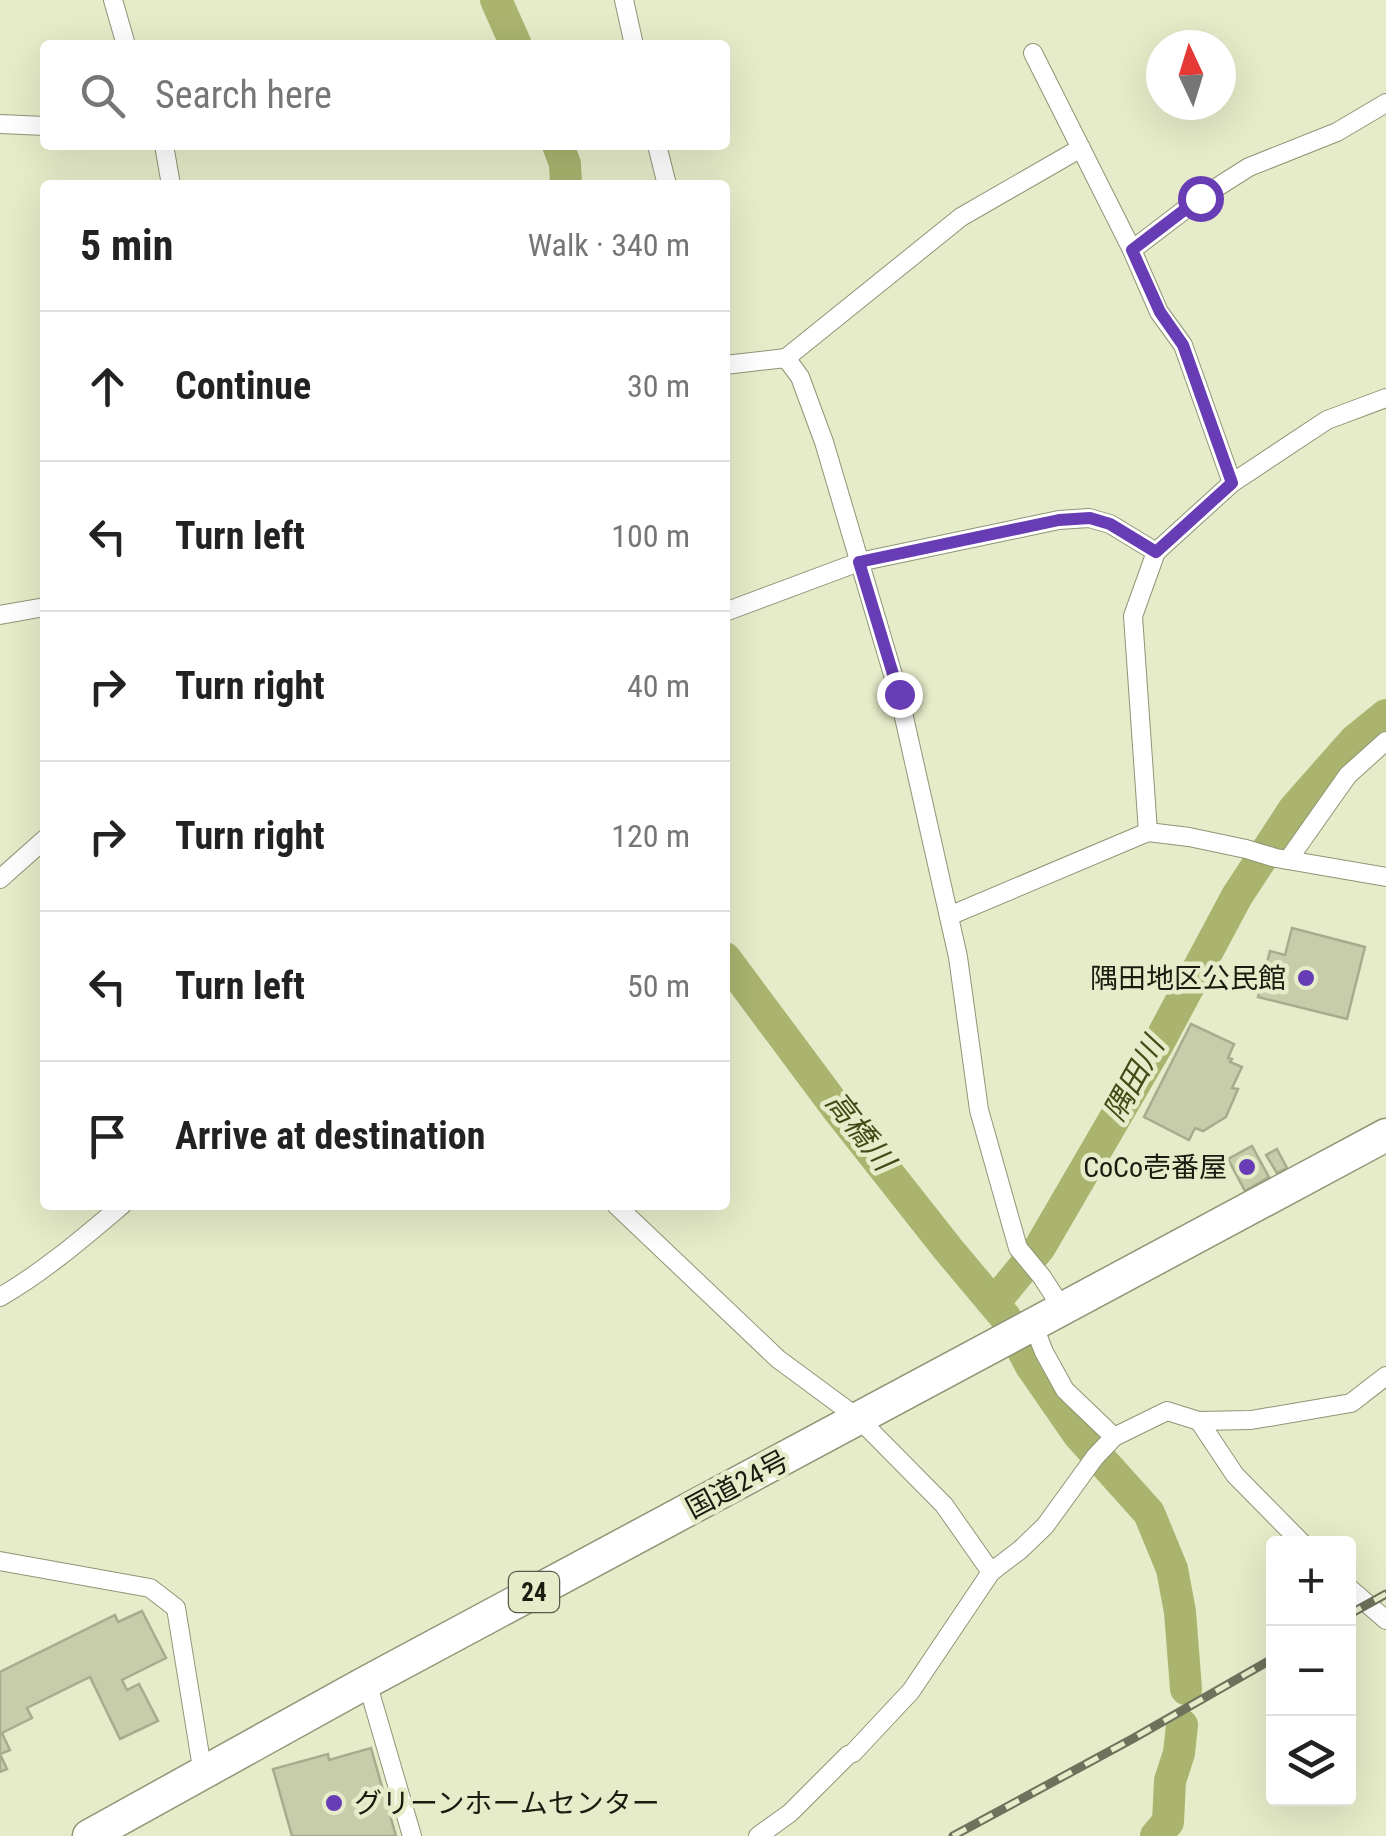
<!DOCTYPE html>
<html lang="en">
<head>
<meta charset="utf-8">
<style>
	body { margin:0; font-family:"Roboto Condensed","Noto Sans JP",sans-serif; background:#f2f2f2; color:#222 }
	.controls { position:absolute; right:30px; bottom:30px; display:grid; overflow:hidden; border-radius:10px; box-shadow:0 10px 40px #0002 }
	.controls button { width:90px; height:90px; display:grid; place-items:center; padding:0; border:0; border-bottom:2px solid #e0e0e0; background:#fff; color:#222; font:50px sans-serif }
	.compass { position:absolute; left:1146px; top:30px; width:90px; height:90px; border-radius:50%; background:#fff; box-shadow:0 10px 40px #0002; rotate:356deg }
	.stop { position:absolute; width:30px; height:30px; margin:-22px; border:8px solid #683cb4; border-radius:50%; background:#fff }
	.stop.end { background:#683cb4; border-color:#fff; box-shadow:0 2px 10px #0008 }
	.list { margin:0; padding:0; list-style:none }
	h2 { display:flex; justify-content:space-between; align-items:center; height:130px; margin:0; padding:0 40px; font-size:42px }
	h2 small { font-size:32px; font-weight:400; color:#767676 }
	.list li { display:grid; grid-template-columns:65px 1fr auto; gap:30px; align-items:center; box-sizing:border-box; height:150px; padding:0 40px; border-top:2px solid #e0e0e0 }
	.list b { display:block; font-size:38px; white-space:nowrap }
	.list em { font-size:32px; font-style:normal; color:#767676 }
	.icon { flex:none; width:55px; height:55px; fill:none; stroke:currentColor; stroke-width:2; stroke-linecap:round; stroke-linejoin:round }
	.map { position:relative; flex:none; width:1386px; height:1836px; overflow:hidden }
	.search { position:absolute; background:#fff; box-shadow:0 10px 40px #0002; left:40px; top:40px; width:690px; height:110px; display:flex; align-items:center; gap:25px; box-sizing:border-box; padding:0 35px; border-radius:10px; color:#767676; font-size:38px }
	.panel { position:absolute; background:#fff; box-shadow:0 10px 40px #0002; left:40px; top:180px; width:690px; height:1030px; border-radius:10px }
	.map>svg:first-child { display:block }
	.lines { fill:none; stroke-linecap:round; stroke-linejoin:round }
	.river { stroke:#aab46f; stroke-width:32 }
	.building { fill:#c7cdab; stroke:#a7ad8c; stroke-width:2.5 }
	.street-casing { stroke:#8f9575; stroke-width:20 }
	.highway-casing { stroke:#8f9575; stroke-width:35 }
	.street { stroke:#fff; stroke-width:18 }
	.highway { stroke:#fff; stroke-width:32 }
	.rail-casing { stroke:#6e725c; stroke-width:9 }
	.rail { stroke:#e6ecc9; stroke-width:5; stroke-dasharray:15; stroke-linecap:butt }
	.route { stroke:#683cb4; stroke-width:12 }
	.poi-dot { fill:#683cb4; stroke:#e6ecc9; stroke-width:4 }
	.labels { text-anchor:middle; stroke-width:9; stroke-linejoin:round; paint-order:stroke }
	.shield { fill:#e6ecc9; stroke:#575a48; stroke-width:2.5 }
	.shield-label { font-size:25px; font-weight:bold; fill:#1a1c10 }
	.poi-label { font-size:28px; fill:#1a1c10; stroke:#e6ecc9; text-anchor:end }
	.street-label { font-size:28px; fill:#1a1c10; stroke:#e6ecc9 }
	.water-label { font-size:30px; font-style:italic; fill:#444a16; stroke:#e6ecc9 }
</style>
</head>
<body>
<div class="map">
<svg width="1386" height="1836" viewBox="0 0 1386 1836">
	<rect width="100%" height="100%" fill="#e6ecc9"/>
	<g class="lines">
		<!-- river -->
		<g class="river">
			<path d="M496 0 516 45"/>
			<path d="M558 145 565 164 566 185"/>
			<path d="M725 958 836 1107 948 1249 1005 1317 1031 1366 1078 1434 1149 1513 1172 1569 1180 1612 1186 1689"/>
			<path d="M994 1303 1040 1247 1158 1044 1237 896 1294 809 1354 741 1386 715"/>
			<path d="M1156 1836 1168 1822 1170 1781 1179 1753 1182 1725"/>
		</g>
	</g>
	<!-- building -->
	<g class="building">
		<path d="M1292 928 1365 947 1347 1019 1258 997 1270 951 1285 955Z"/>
		<path d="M1191 1024 1234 1044 1228 1058 1232 1059 1230 1062 1242 1067 1232 1088 1238 1089 1226 1117 1203 1131 1195 1128 1189 1140 1144 1117Z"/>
		<path d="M1252 1146 1269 1177 1245 1191 1228 1159Z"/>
		<path d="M1277 1149 1287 1168 1277 1173 1266 1155Z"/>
		<path d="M142 1611 166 1658 122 1680 127 1690 139 1684 158 1721 120 1739 90 1677 27 1708 32 1718 2 1733 10 1750 0 1754 7 1769 0 1772V1672L115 1615 118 1622Z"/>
		<path d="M371 1748 396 1836H292L273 1769 328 1754 329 1760Z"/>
	</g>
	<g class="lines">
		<defs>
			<g id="street">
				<path d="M113 0 126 45"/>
				<path d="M624 0 634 45"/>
				<path d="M1033 53 1132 250 1200 198 1249 167 1337 132 1386 103"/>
				<path d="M0 124 45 126"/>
				<path d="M164 145 171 185"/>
				<path d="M657 145 667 185"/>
				<path d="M1132 250 1159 312 1183 345 1232 483"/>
				<path d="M786 358 961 217 1081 148"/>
				<path d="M725 365 786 358 800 377 824 442 899 695 958 957 979 1110 1018 1248 1042 1277 1062 1308"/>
				<path d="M725 612 859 562 1059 520 1089 518 1110 524 1156 552"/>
				<path d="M0 615 45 607"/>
				<path d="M1148 832 1133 616 1156 552 1232 483 1327 420 1386 398"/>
				<path d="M1288 860 1348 775 1386 741"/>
				<path d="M0 879 45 839"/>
				<path d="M949 916 1148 832 1189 837 1246 849 1276 858 1386 877"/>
				<path d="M616 1205 778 1359 858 1418 944 1505 991 1572"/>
				<path d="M0 1297C45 1271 83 1238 122 1205"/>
				<path d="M1033 1324 1044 1352 1065 1390 1114 1437"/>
				<path d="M1199 1421 1235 1475 1303 1544"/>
				<path d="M0 1561 150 1588 176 1608 203 1774"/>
				<path d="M1348 1587 1386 1620"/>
				<path d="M367 1682 412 1836"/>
				<path d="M758 1836 790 1813 848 1755 853 1753 911 1691 991 1572 1020 1550 1045 1526 1095 1457 1114 1437 1167 1411 1199 1421 1251 1420 1351 1403 1386 1376"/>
			</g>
			<path id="highway" d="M89 1836 367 1682 1386 1135"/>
		</defs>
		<!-- street casing -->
		<use href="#street" class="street-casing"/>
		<!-- highway casing -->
		<use href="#highway" class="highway-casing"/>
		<!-- street -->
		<use href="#street" class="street"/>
		<!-- highway -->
		<use href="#highway" class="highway"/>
		<defs>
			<g id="rail">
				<path d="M1348 1615 1386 1594"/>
				<path d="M953 1836 1134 1738 1274 1658"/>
			</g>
		</defs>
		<!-- rail casing -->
		<use href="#rail" class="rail-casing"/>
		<!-- rail -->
		<use href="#rail" class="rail"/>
	</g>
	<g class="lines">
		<!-- route -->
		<path class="route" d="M899 694 859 562 1059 520 1090 518 1110 524 1156 552 1232 483 1183 345 1160 312 1132 250 1200 198"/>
	</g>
	<!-- markers -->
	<g class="poi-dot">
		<circle cx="1306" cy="978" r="10"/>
		<circle cx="1247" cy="1167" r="10"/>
		<circle cx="334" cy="1803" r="10"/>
	</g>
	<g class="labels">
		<!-- shield labels -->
		<rect class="shield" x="509" y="1572" width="50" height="40" rx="8"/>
		<g class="shield-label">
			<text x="534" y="1601">24</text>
		</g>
		<!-- poi labels -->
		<g class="poi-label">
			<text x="1286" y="988">隅田地区公民館</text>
			<text x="1227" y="1177">CoCo壱番屋</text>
			<text x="354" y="1813" text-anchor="start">グリーンホームセンター</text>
		</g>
		<!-- street labels -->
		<g class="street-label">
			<text transform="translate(737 1484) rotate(-28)" y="10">国道24号</text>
		</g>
		<!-- water labels -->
		<g class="water-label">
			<text transform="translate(1134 1079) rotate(-61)" y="10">隅田川</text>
			<text transform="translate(860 1131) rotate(52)" y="10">高橋川</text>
		</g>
	</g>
</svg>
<div class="controls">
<button>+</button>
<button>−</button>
<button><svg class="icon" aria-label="layers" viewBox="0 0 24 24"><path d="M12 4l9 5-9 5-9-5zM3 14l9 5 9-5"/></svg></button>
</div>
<svg class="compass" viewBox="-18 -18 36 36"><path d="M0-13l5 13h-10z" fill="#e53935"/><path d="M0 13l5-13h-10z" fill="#767676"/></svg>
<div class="stop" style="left:1200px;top:198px"></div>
<div class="stop end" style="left:899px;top:694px"></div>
<div class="search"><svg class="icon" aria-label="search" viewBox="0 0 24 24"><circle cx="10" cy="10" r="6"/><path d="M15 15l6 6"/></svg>Search here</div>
<section class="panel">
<h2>5 min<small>Walk · 340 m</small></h2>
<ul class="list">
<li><svg class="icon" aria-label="ahead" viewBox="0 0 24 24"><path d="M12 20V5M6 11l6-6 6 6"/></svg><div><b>Continue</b></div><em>30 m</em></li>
<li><svg class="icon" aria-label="left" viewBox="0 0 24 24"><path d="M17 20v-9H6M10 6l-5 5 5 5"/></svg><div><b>Turn left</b></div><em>100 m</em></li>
<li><svg class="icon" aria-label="right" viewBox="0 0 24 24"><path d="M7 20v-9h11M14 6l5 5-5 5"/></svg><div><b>Turn right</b></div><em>40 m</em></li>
<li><svg class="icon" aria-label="right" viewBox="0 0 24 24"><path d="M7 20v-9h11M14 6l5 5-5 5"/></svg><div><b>Turn right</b></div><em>120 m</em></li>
<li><svg class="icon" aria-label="left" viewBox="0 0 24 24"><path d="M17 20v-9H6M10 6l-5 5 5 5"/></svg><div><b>Turn left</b></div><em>50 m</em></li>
<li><svg class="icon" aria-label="arrive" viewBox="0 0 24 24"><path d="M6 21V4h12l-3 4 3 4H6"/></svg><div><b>Arrive at destination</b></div></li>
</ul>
</section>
</div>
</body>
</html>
